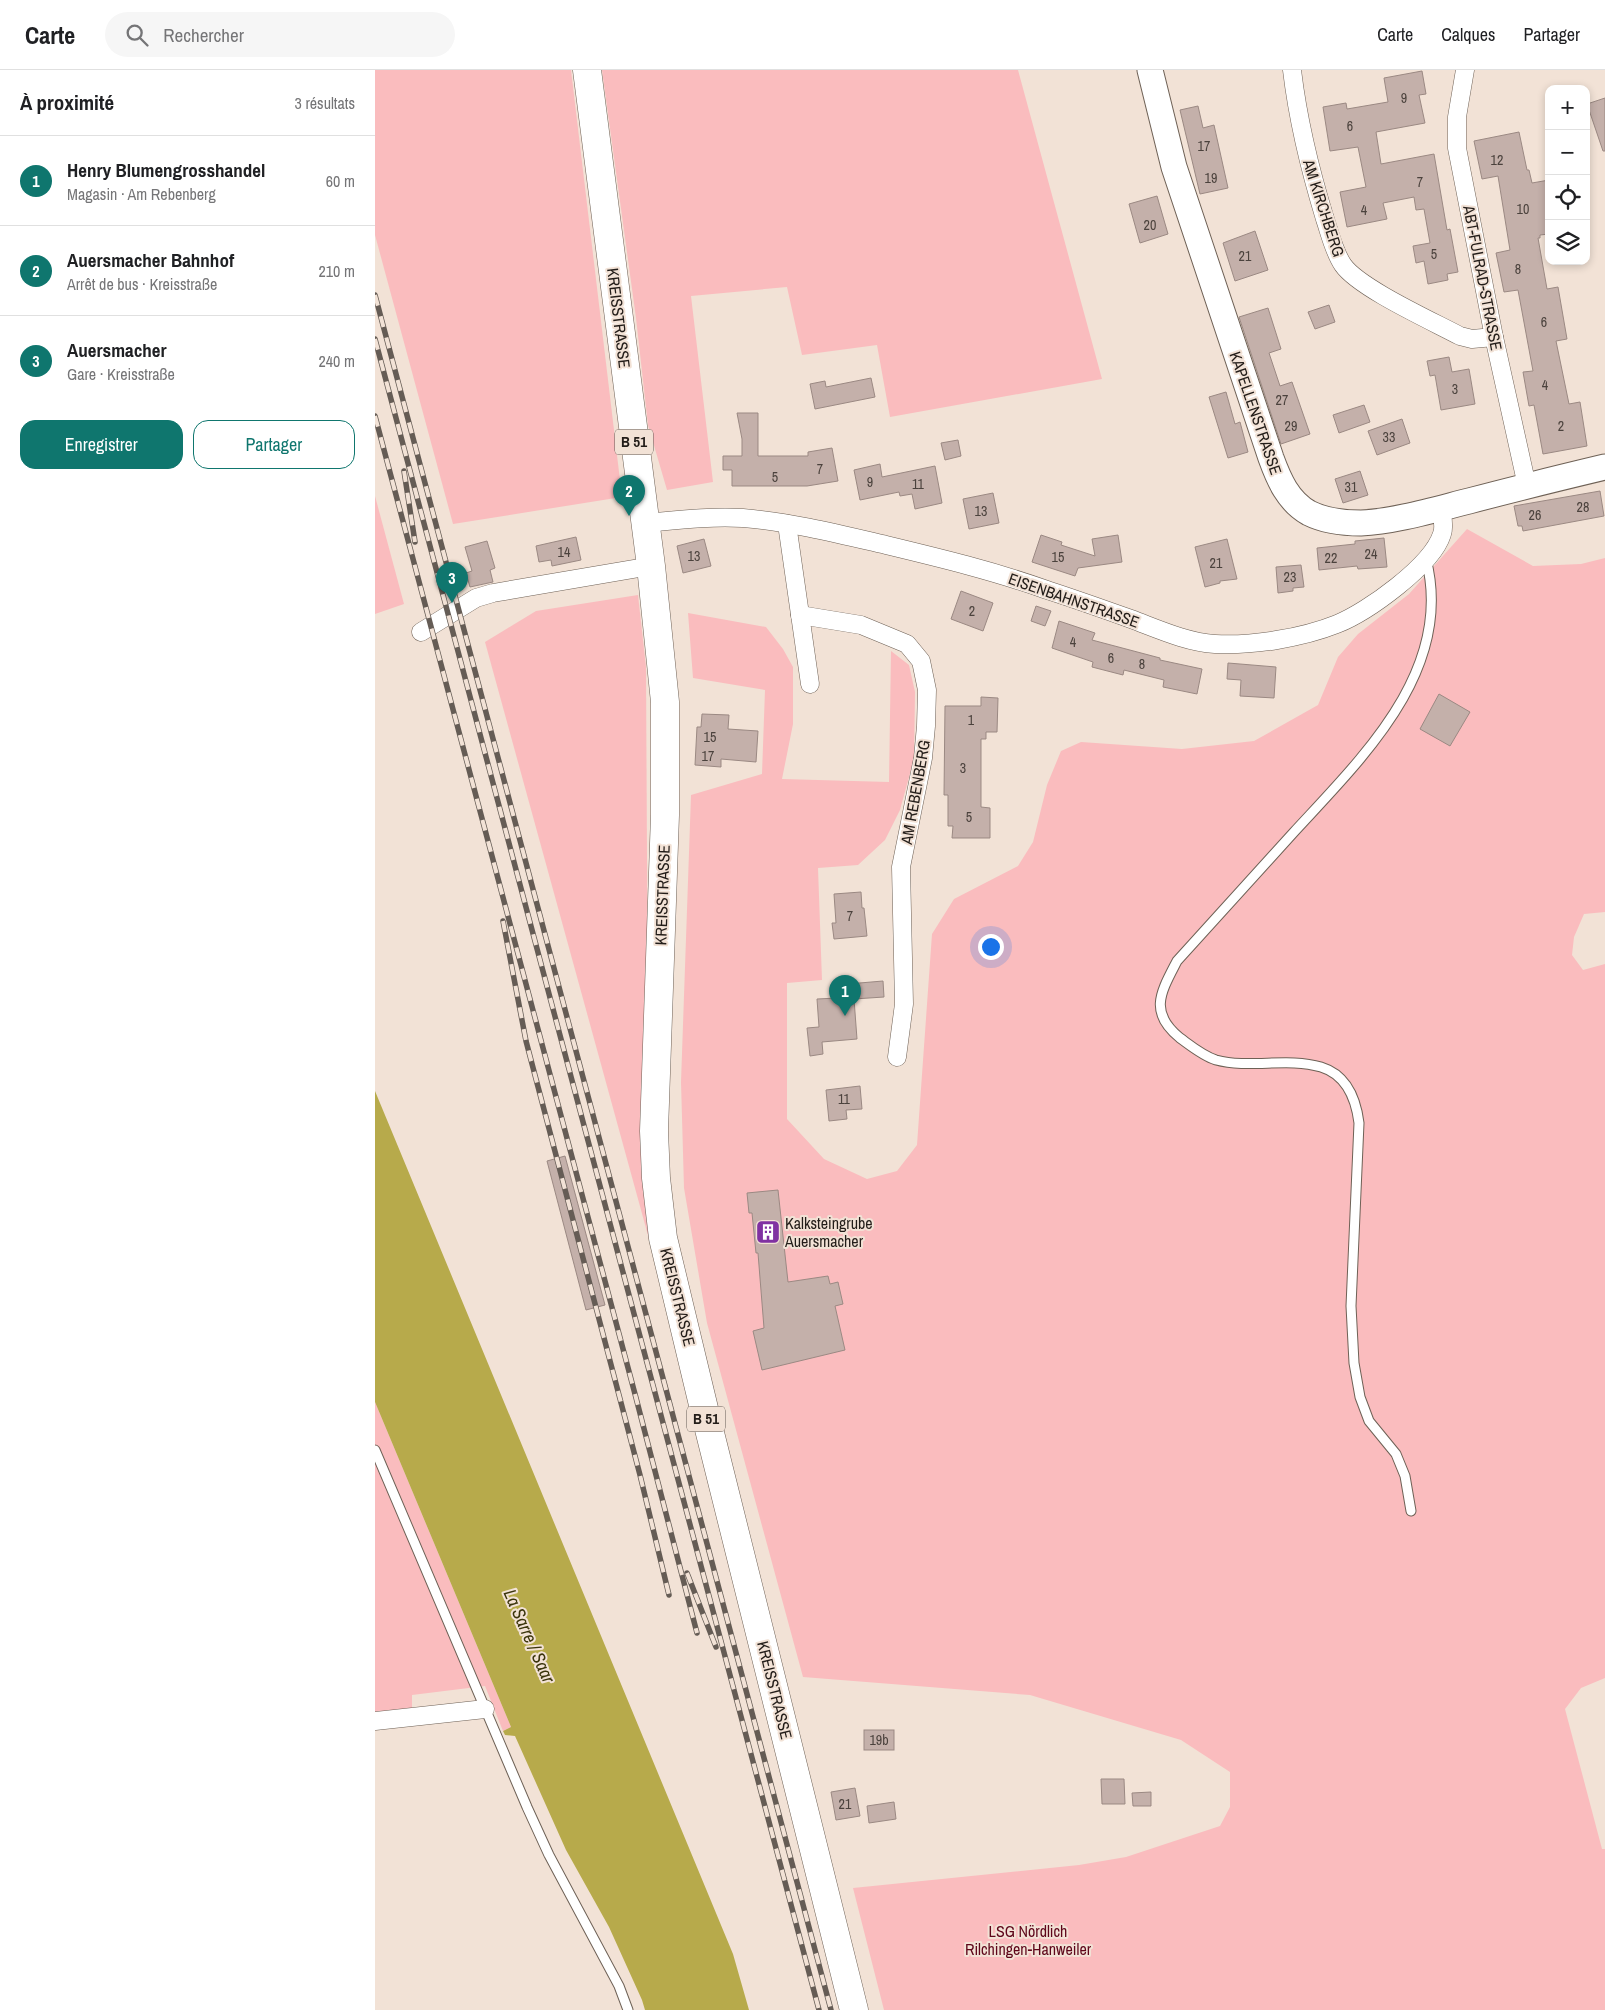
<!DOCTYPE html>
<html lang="fr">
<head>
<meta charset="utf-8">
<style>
	body { margin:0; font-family:"Archivo Narrow",sans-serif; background:#f6f6f6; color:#202124 }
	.controls { position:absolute; right:15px; top:15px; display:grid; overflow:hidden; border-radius:10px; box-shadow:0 2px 8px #0003 }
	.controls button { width:45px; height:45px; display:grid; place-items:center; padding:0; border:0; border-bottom:1px solid #e0e0e0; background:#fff; color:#202124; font:25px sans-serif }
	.you { position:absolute; left:615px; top:876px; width:18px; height:18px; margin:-12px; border:4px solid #fff; border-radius:50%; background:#1a73e8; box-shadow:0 0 0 8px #1a73e833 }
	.badge { display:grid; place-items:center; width:32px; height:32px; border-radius:50%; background:#0f766e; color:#fff; font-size:16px; font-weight:700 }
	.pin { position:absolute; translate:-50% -41px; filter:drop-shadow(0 1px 2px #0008) }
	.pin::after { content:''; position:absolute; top:26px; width:18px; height:15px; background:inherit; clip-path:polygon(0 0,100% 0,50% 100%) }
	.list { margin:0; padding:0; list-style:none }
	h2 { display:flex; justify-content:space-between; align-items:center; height:65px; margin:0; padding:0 20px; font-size:21px }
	h2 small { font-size:16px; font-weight:400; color:#757577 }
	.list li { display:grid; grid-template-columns:32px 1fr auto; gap:15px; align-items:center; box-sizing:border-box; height:90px; padding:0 20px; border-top:1px solid #e0e0e0 }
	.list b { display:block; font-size:19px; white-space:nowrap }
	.list p { margin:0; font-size:16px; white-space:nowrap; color:#757577 }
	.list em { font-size:16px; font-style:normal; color:#757577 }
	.actions { display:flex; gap:10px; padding:15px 20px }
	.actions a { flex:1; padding:11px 0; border:1px solid #0f766e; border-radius:15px; text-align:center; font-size:18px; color:#0f766e }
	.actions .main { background:#0f766e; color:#fff }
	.icon { flex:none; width:28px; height:28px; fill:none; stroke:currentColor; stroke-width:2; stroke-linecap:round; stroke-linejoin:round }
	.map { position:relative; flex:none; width:1230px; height:1940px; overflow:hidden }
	header { display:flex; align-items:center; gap:30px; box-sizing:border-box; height:70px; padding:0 25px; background:#fff; border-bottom:1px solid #e0e0e0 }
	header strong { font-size:24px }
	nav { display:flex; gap:28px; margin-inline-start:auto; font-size:18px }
	.search { width:350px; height:45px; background:#f6f6f6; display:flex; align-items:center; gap:12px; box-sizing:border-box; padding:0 18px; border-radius:28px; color:#757577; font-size:19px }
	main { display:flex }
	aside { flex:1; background:#fff }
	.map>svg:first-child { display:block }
	.green { fill:#fabcbe }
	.water { fill:#b7aa4b }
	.building { fill:#c4b0aa; stroke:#9b8983 }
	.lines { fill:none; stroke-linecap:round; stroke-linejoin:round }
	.lane-casing { stroke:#6e6156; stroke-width:11 }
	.street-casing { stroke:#6e6156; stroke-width:19 }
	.secondary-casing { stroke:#6e6156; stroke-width:27 }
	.primary-casing { stroke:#6e6156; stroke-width:29 }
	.lane { stroke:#fff; stroke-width:9 }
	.street { stroke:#fff; stroke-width:18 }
	.secondary { stroke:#fff; stroke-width:25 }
	.primary { stroke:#fff; stroke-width:28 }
	.rail-casing { stroke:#655c55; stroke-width:5.5 }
	.rail { stroke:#f2e2d6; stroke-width:4; stroke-dasharray:11; stroke-linecap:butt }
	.labels { text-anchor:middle; stroke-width:4; stroke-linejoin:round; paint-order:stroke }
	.number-label { font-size:14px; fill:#4b423d }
	.shield { fill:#f2e2d6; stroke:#615852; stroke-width:1 }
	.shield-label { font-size:15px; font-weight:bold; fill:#231d19 }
	.street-label { font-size:16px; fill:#231d19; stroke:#f2e2d6 }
	.poi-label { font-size:16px; fill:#231d19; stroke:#f2e2d6; text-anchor:start }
	.park-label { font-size:16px; fill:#5e061a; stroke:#f2e2d6 }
	.water-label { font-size:18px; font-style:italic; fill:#3b350c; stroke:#f2e2d6 }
</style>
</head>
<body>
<header>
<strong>Carte</strong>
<div class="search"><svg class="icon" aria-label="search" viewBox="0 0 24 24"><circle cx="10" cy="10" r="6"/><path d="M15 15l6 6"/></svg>Rechercher</div>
<nav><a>Carte</a><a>Calques</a><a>Partager</a></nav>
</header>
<main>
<aside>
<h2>À proximité<small>3 résultats</small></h2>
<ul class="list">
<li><span class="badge">1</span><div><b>Henry Blumengrosshandel</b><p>Magasin · Am Rebenberg</p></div><em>60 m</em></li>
<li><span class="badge">2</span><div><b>Auersmacher Bahnhof</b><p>Arrêt de bus · Kreisstraße</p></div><em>210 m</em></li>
<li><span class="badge">3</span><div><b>Auersmacher</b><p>Gare · Kreisstraße</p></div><em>240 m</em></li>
</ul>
<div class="actions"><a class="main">Enregistrer</a><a>Partager</a></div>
</aside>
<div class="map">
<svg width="1230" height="1940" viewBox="0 0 1230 1940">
	<rect width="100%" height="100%" fill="#f2e2d6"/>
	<!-- green -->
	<g class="green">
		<path d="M0 0H196L247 427 78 454 0 165Z"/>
		<path d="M227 0H643L727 309 515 347 502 275 427 285 412 217 316 226 338 412 292 420 273 355 261 248Z"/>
		<path d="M0 426 29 534 0 544Z"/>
		<path d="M1092 459 1158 496 1206 494 1230 488V842L1209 844 1199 867 1197 885 1208 900 1230 894V1608L1206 1618 1190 1639 1227 1779H1230V1940H509L478 1818 704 1795 751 1787 845 1756 855 1737V1702L806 1670 655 1625 428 1607 332 1253 309 1118 306 1012 316 725 387 704 390 620 318 608 313 543 391 557 408 579 418 597V654L407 709 514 712 516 581 534 595 540 622 539 689 525 740 510 770 483 795 443 798 447 910 412 913V1049L449 1089 492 1109 522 1101 542 1075 557 864 579 829 643 796 658 772 672 715 686 681 706 672 807 679 879 671 943 635 963 587 983 564 1034 524Z"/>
		<path d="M263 525 271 597 274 1169 110 572 161 541Z"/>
		<path d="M0 1332 136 1657 128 1661 110 1616 37 1625V1640L0 1643Z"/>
	</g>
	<!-- water -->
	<path class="water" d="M0 1021 358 1884 374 1940H270L267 1930 234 1857 191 1780 140 1666 130 1665 128 1661 136 1657 0 1332Z"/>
	<!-- building -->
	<g class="building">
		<path d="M1047 1 1051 24 1044 25 1050 53 1001 62 1006 94 1059 84 1072 160 1075 159 1083 202 1072 204 1073 210 1053 214 1049 191 1041 193 1038 176 1055 173 1049 139 1041 140 1039 127 1008 133 1012 149 972 157 965 122 991 117 983 77 955 81 948 37 971 33 972 39 1013 32 1009 8Z"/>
		<path d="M1230 28V81H1228L1212 34Z"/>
		<path d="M823 36 828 58 839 55 853 118 825 124 805 40Z"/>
		<path d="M1144 62 1152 100H1154L1157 113 1174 110V164L1165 165V168H1163L1172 219 1183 217 1192 269 1181 271 1194 334 1205 332 1212 376 1168 384 1159 335 1154 336 1148 302 1158 301 1143 220 1129 222 1121 183 1135 180 1123 106 1107 109 1099 71Z"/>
		<path d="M782 126 793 164 765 173 754 134Z"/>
		<path d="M880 161 893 200 860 211 848 173Z"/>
		<path d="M954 235 960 252 940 259 933 242Z"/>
		<path d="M893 238 906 279 894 283 905 316 917 312 935 364 906 374 864 247Z"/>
		<path d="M1074 287 1077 302 1094 299 1100 334 1066 340 1060 305 1055 306 1052 291Z"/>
		<path d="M496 308 500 327 440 339 435 314 450 311 451 317Z"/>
		<path d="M851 322 860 354 865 352 873 382 853 388 834 327Z"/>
		<path d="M989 335 995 352 964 363 958 345Z"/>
		<path d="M362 343H383V386H433V382L457 378 463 411 432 416H357V400H348V386H367V369Z"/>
		<path d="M1027 349 1035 373 1002 385 993 361Z"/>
		<path d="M583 370 586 386 570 390 566 373Z"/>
		<path d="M505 394 507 407 560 396 567 433 540 439 537 424 525 426 524 422 485 430 479 400Z"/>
		<path d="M985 401 993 425 968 433 960 409Z"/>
		<path d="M1225 421 1229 446 1148 461 1147 456H1143L1139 436Z"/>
		<path d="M618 423 624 453 594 459 588 429Z"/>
		<path d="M666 465 687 472 686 475 720 486 717 469 743 465 747 492 703 498 700 506 657 492Z"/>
		<path d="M201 467 206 490 177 496 176 490 164 492 161 476Z"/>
		<path d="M1009 468 1012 497 983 499 982 496 944 500 942 478 980 474V471Z"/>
		<path d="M329 469 336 496 308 503 302 476Z"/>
		<path d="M852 469 862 509 845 511V513L830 517 820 477Z"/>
		<path d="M112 471 120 498 115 500 118 512 95 517 91 503 97 501 90 477Z"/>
		<path d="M926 495 929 517 918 518V521L903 523 901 497Z"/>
		<path d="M586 521 618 533 608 561 576 549Z"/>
		<path d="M661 536 676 541 670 556 656 551Z"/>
		<path d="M684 551 720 563 717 570 785 588V590L827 599 822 624 788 617 789 610 749 600 748 605 717 597 718 592 677 578Z"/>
		<path d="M853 593 901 597 899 628 865 626 866 610 852 609Z"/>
		<path d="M1064 624 1095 642 1075 676 1045 659Z"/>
		<path d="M606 627 623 628 622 662H611V669H606V737L615 738V768H577L578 756H573V725H569L570 636H606Z"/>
		<path d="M327 644 354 645 353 659 383 661 381 692 346 689V697L320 695 322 657H326Z"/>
		<path d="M486 822 487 838H489L492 866 459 869 457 853H461L459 824Z"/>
		<path d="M508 911 509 927 479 929 482 969 447 972 448 984 435 986 432 958 444 957 442 929 462 928 461 915Z"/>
		<path d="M485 1016 487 1039 471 1040 472 1049 454 1051 451 1020Z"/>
		<path d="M190 1086 230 1235 211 1240 172 1091Z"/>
		<path d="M403 1120 413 1212 453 1206 455 1214 463 1212 468 1234 460 1236 470 1280 387 1300 378 1261 389 1258 383 1183H381L377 1143H374L372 1123Z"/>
		<rect x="489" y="1660" width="30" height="20"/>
		<path d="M726 1709H749L750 1734H727Z"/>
		<path d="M480 1718 485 1746 461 1750 456 1722Z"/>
		<path d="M776 1722V1736H758L757 1723Z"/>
		<path d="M519 1732 521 1749 494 1753 492 1736Z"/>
	</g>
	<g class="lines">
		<defs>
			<g id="lane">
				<path d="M0 1380 152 1737 174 1785 244 1916 253 1940"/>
				<path d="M1036 1441 1030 1406 1021 1384 994 1351 985 1327 979 1293 976 1236 984 1053C981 1029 972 1005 946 997 912 987 875 999 841 990 828 986 816 976 805 968 773 942 786 922 802 891 841 848 880 805 919 762 987 688 1080 600 1051 489"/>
			</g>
			<g id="street">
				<path d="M917 0C923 51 935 100 950 149 955 164 959 182 968 195 984 218 1057 251 1085 266L1097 269 1119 267"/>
				<path d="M1090 0 1082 47V78L1119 267 1152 416"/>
				<path d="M271 453C303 450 336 446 368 448 416 452 464 464 511 475 565 488 619 501 672 520 700 529 728 539 756 549 783 559 811 572 840 574 877 576 927 568 962 554 992 542 1057 496 1067 464 1070 456 1067 446 1066 438"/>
				<path d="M412 454 435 614"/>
				<path d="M425 545 486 555 532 574 546 591 552 620 551 656 548 688 526 797 529 934 522 987"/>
				<path d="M46 562 101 528 118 523 276 496"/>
				<path d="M0 1651 110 1639"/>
			</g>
			<path id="secondary" d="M775 0 799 97 896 388C904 410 913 431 934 443 950 451 968 453 986 453 1018 452 1062 439 1094 431 1139 419 1184 408 1230 397"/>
			<path id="primary" d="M212 0 276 496 290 632V745L279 1061 281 1108 288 1168 331 1347 479 1940"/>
		</defs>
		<!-- lane casing -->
		<use href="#lane" class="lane-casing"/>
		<!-- street casing -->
		<use href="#street" class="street-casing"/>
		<!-- secondary casing -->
		<use href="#secondary" class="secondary-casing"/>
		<!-- primary casing -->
		<use href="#primary" class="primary-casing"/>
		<!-- lane -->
		<use href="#lane" class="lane"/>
		<!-- street -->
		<use href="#street" class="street"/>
		<!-- secondary -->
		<use href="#secondary" class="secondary"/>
		<!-- primary -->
		<use href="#primary" class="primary"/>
		<defs>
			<g id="rail">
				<path d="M0 225 456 1940"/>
				<path d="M0 269 444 1940"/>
				<path d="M0 346 260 1324 322 1563"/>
				<path d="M29 401 40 472"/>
				<path d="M128 851 151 971 265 1405 294 1525"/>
				<path d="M312 1503 341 1577"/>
			</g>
		</defs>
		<!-- rail casing -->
		<use href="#rail" class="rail-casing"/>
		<!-- rail -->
		<use href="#rail" class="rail"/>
	</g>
	<!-- icons -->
	<defs>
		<symbol id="building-square" viewBox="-11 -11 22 22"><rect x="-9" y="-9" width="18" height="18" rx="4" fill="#8031a2" stroke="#f2e2d6"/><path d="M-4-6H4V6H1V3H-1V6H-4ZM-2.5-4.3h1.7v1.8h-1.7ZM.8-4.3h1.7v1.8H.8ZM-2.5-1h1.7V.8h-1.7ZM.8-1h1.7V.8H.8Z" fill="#fff"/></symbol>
	</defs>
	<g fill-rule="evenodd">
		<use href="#building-square" x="379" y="1148" width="28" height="28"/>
	</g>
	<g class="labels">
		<!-- number labels -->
		<g class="number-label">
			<text x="1029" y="33">9</text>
			<text x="975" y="61">6</text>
			<text x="829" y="81">17</text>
			<text x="1122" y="95">12</text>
			<text x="836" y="113">19</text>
			<text x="1045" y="117">7</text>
			<text x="1148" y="144">10</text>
			<text x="989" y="145">4</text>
			<text x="775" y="160">20</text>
			<text x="1059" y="189">5</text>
			<text x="870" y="191">21</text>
			<text x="1143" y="204">8</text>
			<text x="1169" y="257">6</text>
			<text x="1170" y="320">4</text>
			<text x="1080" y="324">3</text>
			<text x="907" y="335">27</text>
			<text x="916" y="361">29</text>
			<text x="1186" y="361">2</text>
			<text x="1014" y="372">33</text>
			<text x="445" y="404">7</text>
			<text x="400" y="412">5</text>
			<text x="495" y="417">9</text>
			<text x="543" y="419">11</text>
			<text x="976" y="422">31</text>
			<text x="1208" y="442">28</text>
			<text x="606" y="446">13</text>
			<text x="1160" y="450">26</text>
			<text x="189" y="487">14</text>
			<text x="996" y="489">24</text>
			<text x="319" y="491">13</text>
			<text x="683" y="492">15</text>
			<text x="956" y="493">22</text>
			<text x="841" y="498">21</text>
			<text x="915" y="512">23</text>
			<text x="597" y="546">2</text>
			<text x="698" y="577">4</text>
			<text x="736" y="593">6</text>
			<text x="767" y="599">8</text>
			<text x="596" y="655">1</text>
			<text x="335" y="672">15</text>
			<text x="333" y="691">17</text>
			<text x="588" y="703">3</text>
			<text x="594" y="752">5</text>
			<text x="475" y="851">7</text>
			<text x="469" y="1034">11</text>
			<text x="504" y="1675">19b</text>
			<text x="470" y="1739">21</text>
		</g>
		<!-- shield labels -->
		<g class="shield">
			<rect x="240" y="359.5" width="38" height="25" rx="4"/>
			<rect x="312" y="1336.5" width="38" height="25" rx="4"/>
		</g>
		<g class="shield-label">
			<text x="259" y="377">B 51</text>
			<text x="331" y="1354">B 51</text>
		</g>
		<!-- street labels -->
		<g class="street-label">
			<text transform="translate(949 138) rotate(72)" y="6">AM KIRCHBERG</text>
			<text transform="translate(1108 208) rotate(79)" y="6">ABT-FULRAD-STRASSE</text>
			<text transform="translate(244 248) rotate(83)" y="6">KREISSTRASSE</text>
			<text transform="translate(881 343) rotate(71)" y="6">KAPELLENSTRASSE</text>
			<text transform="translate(699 530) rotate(19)" y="6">EISENBAHNSTRASSE</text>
			<text transform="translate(540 722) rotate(-80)" y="6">AM REBENBERG</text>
			<text transform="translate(287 825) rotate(-88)" y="6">KREISSTRASSE</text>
			<text transform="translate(303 1227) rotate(76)" y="6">KREISSTRASSE</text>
			<text transform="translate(400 1620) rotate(76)" y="6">KREISSTRASSE</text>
		</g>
		<!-- poi labels -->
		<g class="poi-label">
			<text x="410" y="1159">Kalksteingrube<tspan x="410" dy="18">Auersmacher</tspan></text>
		</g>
		<!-- park labels -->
		<g class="park-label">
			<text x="653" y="1867">LSG Nördlich<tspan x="653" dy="18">Rilchingen-Hanweiler</tspan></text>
		</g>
		<!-- water labels -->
		<g class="water-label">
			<text transform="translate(154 1566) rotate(66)" y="6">La Sarre / Saar</text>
		</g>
	</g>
</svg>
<div class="controls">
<button>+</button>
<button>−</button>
<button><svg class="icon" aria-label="locate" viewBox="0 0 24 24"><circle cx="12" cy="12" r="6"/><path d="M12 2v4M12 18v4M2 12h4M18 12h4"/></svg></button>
<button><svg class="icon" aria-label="layers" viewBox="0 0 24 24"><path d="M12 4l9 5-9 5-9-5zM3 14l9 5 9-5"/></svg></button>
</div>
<div class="you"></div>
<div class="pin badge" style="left:470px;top:946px">1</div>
<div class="pin badge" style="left:254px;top:446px">2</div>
<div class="pin badge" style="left:77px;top:533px">3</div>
</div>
</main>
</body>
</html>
